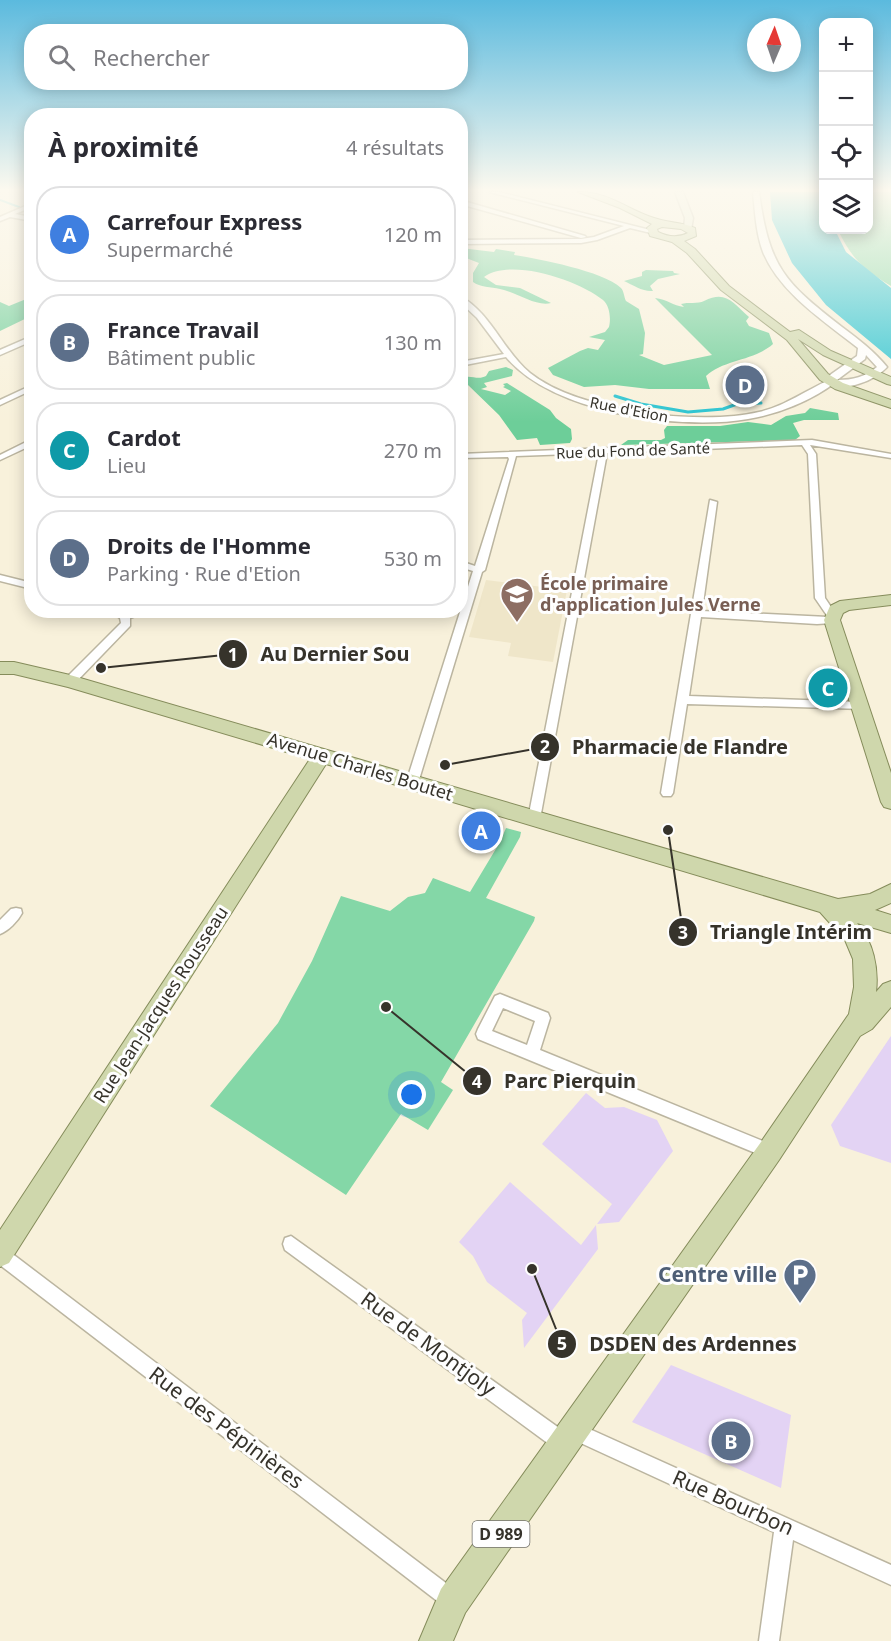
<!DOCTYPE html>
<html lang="fr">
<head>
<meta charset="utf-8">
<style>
	body { margin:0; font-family:"Noto Sans",sans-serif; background:#f7f7f7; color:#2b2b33 }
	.controls { position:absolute; right:18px; top:18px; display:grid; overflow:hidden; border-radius:12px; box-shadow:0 3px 15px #0003 }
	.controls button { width:54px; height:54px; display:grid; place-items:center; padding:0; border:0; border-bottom:2px solid #e1e1e2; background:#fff; color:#2b2b33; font:30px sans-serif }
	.compass { position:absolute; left:747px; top:18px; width:54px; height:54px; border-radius:50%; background:#fff; box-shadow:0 3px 15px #0003; rotate:2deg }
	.you { position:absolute; left:412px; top:1095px; width:21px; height:21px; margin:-15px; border:4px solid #fff; border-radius:50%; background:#1a73e8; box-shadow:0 0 0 9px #1a73e833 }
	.badge { display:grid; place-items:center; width:39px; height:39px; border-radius:50%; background:#7b2ea0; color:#fff; font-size:20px; font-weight:700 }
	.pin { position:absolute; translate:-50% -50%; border:3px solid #fff; box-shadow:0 2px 6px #0006 }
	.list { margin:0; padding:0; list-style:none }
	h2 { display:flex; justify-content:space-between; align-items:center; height:78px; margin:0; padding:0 24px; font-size:26px }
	h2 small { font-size:20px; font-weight:400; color:#7c7c81 }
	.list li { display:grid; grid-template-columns:39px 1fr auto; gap:18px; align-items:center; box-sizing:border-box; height:96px; margin:0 12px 12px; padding:0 12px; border:2px solid #e1e1e2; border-radius:24px }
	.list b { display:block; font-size:22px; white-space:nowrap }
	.list p { margin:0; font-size:20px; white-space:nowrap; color:#7c7c81 }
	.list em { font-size:20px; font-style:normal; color:#7c7c81 }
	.icon { flex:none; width:33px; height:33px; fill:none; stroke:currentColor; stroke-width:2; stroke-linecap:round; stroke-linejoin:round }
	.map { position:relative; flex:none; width:891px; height:1641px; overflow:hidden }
	.search { position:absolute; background:#fff; box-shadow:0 3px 15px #0003; left:24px; top:24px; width:444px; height:66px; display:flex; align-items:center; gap:15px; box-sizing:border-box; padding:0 21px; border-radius:24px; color:#7c7c81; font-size:22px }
	.panel { position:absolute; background:#fff; box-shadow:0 3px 15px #0003; left:24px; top:108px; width:444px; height:510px; border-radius:24px }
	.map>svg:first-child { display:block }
	.built { fill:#efe6c9 }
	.green { fill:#84d7a7 }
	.forest { fill:#6dce99 }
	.water { fill:#29c3d0 }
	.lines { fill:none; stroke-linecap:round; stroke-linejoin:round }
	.stream-far1 { stroke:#29c3d0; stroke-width:2 }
	.stream { stroke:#29c3d0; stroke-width:3 }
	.building { fill:#e3d3f4 }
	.minor-casing { stroke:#bbb5a0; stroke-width:3 }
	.tertiary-casing { stroke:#bbb5a0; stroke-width:3 }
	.secondary-casing { stroke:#bbb5a0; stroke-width:3 }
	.primary-casing { stroke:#858c5b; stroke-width:2 }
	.minor { fill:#fff; fill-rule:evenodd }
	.tertiary { fill:#fff; fill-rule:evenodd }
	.secondary { fill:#e7ebd6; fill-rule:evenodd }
	.primary { fill:#cfd7ac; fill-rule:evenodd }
	.labels { text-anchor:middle; stroke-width:6; stroke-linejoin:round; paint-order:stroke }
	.far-street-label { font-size:15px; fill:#36332b; stroke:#fefefe }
	.shield { fill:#fefefe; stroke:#72706a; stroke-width:1.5 }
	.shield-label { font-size:16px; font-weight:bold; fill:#36332b }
	.education-label { font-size:18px; font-weight:bold; fill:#785e54; stroke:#fefefe; text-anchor:start }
	.street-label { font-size:18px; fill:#36332b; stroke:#fefefe }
	.near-service-label { font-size:21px; font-weight:bold; fill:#4e5e75; stroke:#fefefe; text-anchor:end }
	.near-street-label { font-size:21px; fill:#36332b; stroke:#fefefe }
	.leader { fill:none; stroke:#36332b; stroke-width:2 }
	.callout-dot { fill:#36332b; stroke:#fefefe; stroke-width:2 }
	.mark-label { font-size:18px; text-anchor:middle; font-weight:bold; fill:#fff }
	.callout-label { font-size:20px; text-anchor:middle; font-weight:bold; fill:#36332b; stroke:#fefefe; stroke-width:6; stroke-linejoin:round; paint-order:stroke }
</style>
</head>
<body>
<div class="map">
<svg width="891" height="1641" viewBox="0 0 891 1641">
	<rect width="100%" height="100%" fill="#f8f1db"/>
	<!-- built -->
	<path class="built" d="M486 580 567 590 553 662 508 656 511 643 469 637Z"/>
	<!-- green -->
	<g class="green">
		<path d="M869 192H891V286C863 269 852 259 838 230H868Z"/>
		<path d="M506 828 521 832 520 837 486 898 535 917 534 921 441 1082 453 1090 428 1130 401 1114 346 1195 210 1106 278 1023 312 961 341 896 390 911 408 897 425 893 433 878 470 892 500 842Z"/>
	</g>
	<!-- forest -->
	<g class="forest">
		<path d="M461 248 494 252 496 249 515 252 514 255C539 259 603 271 621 288 624 291 624 297 626 301L639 309 645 333 643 354 639 355 664 365 712 355 655 298C667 299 673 306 684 307L681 304C688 302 698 304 704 301 726 290 732 302 749 317L746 321 749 326 769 333 773 344C754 361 724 359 706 376L710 389H649L615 385 584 387 553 375 548 368 580 351 588 348 598 350 605 340 589 337 605 332 609 327C611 319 610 306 603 300 580 281 511 257 484 277L496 285 520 288 551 303C536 307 516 292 500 289 491 287 480 287 473 282V273L479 263 461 256Z"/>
		<path d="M646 270 673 271 674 273 680 274 658 279 650 286 653 291C643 292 633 285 624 281L642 276V272Z"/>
		<path d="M31 297V316L0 331V302L9 306Z"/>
		<path d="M506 367 513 370 512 376 484 383 487 387 481 389 505 395 511 391 503 387 505 386 503 384 507 383 550 410 556 418 571 429 572 439 570 443 540 445 537 438 517 440 499 415 468 385 461 387V379C469 373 477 381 486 376L489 371Z"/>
		<path d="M810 408 838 413 839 420H804L793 423 800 436 795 440 621 445 628 440H661L665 438 664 430 667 426H720L748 422 771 425 786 416 805 413Z"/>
	</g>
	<!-- water -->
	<path class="water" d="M770 192H823L824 230H835L846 252 891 288V359L826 305 792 263 772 220Z"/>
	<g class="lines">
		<!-- stream-far1 -->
		<path class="stream-far1" d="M0 200 19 207"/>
		<!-- stream -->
		<path class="stream" d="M615 396 641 404 688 412 723 409 737 404 761 403"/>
	</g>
	<!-- building -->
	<g class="building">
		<path d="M891 1036V1163L840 1146 831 1125Z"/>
		<path d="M586 1093 605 1108 624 1107 657 1120 673 1151 619 1222 597 1224 612 1204 542 1144Z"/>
		<path d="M510 1182 581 1245 596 1225 598 1249 524 1348 522 1320 527 1313 487 1282 473 1256 459 1242Z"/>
		<path d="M671 1365 791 1415 781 1488 632 1422Z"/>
	</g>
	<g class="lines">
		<defs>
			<g id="minor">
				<path d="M489 192H499L654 231 651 233 630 228 597 240 581 243 460 244V240L581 239 594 237 624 226Z"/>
				<path d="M460 200 585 236 586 237 581 238 460 204Z"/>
				<path d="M32 203V207L15 214 32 217V221L10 217 0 221V217Z"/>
				<path d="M460 296C491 313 504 352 530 373 578 412 701 426 759 412 785 406 805 391 829 380L836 382C811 401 778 414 748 419 680 431 552 413 506 357L460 366V362L504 354 477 318 460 302Z"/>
				<path d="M32 336V341L0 355V350Z"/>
				<path d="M32 385V390L0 405V400Z"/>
				<path d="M32 439V445L0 460V455Z"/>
				<path d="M812 440 891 454V458L810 445 816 454 825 598 837 616V620L832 623 817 624 701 617 689 696 860 702 864 703 865 706 864 709 687 704 673 793 671 796H663L661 793 710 500 717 502 702 611 828 617 815 598 808 454 802 445 607 453 540 819 538 822H530L528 819 599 453 516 456 485 570 482 572 418 783 416 786H408L406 783 473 571 460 567V561L475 566 509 459 508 457 460 458V454Z"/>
				<path d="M0 575 32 583V589L0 581Z"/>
				<path d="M108 610C123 610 136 610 151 610L130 618V626L74 684H66L65 681 66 678 121 623 120 618Z"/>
				<path d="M16 908 21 909 22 913C18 921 8 931 0 934V920L11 909Z"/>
				<path d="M500 994 548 1013 550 1018 540 1050 775 1146 778 1151 775 1156 770 1159 478 1039 476 1034 478 1029 495 996ZM503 1008 535 1021 527 1045 492 1031Z"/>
				<path d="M291 1236 566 1433 568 1425 574 1422 891 1565V1585L793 1540 779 1641H759L774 1532 572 1439 573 1443 571 1450 564 1452 557 1450 285 1250 283 1244 285 1238Z"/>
				<path d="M0 1247 6 1249 459 1593 462 1600 459 1607 452 1610 445 1607 0 1265Z"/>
			</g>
			<path id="tertiary" d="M753 192H759C769 267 784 282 842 327 858 339 874 351 887 367 874 381 845 393 827 382L830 375 857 356 858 348C824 321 780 293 763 252 756 233 755 212 753 192ZM866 355 877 367C865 377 853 380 837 380L865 359Z"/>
			<path id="secondary" d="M675 192H683L693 218 691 230 684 228 685 218Z"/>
			<g id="primary">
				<path d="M578 192C610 192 626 209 654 218 668 223 682 222 695 228L696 236 684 241 695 249 729 286 790 332 799 330 831 351 891 377V385L887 384 823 355 798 339 828 374 843 383 891 400V408L835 389 820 380 787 340 721 290 687 253 672 242 650 236 647 228 652 224 620 208ZM662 227 681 229 688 233C678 238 668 237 658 232L657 229Z"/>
				<path d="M891 595V605L849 610 843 613 840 620 891 773V809L884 807 881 802 824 620 830 606 840 601Z"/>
				<path d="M0 662H14L70 675 838 899 870 894 891 884V903L875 910 891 915V933L857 923C873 941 879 968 876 992L883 984 891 981V1007L872 1029 860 1036 779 1160 465 1613 453 1641H419L441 1589 761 1142 849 1014 854 987 853 959 845 940 820 912 326 764 9 1263 0 1267V1230L310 759 68 687 14 674H0Z"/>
			</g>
		</defs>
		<!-- minor casing -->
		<use href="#minor" class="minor-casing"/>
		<!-- tertiary casing -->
		<use href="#tertiary" class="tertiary-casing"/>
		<!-- secondary casing -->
		<use href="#secondary" class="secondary-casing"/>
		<!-- primary casing -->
		<use href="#primary" class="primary-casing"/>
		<!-- minor -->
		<use href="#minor" class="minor"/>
		<!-- tertiary -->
		<use href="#tertiary" class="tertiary"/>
		<!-- secondary -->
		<use href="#secondary" class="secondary"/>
		<!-- primary -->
		<use href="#primary" class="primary"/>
	</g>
	<!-- sky -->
	<linearGradient id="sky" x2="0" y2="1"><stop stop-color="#5bbade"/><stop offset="0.45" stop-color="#fcf9ef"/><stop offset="1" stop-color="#fcf9ef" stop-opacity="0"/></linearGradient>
	<rect width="891" height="422" fill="url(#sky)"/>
	<!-- icons -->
	<defs>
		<symbol id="school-pin" viewBox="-11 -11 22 30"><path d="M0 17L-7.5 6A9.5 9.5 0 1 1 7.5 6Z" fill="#8d6e63" stroke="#fefefe"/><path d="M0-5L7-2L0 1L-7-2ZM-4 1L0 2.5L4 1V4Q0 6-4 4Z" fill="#fff"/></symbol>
		<symbol id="parking-pin" viewBox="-11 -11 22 30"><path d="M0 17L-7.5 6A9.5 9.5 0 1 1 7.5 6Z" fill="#5c6f8a" stroke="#fefefe"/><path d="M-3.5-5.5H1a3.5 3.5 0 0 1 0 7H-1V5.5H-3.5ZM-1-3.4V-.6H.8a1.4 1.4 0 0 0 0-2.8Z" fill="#fff"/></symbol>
	</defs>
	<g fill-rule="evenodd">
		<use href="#school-pin" x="498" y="575" width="38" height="52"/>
		<use href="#parking-pin" x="781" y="1256" width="38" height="52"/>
	</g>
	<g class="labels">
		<!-- far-street labels -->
		<g class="far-street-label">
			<text transform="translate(629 410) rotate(11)" y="5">Rue d'Etion</text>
			<text transform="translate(633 451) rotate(-2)" y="5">Rue du Fond de Santé</text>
		</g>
		<!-- shield labels -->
		<rect class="shield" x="472.5" y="1521" width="57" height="26" rx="4.5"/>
		<g class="shield-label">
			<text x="501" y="1540">D 989</text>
		</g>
		<!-- education labels -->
		<g class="education-label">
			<text x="540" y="590">École primaire<tspan x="540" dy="21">d'application Jules Verne</tspan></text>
		</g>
		<!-- street labels -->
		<g class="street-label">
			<text transform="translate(360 767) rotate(17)" y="6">Avenue Charles Boutet</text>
			<text transform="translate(161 1005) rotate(-57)" y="6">Rue Jean-Jacques Rousseau</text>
		</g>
		<!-- near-service labels -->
		<g class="near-service-label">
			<text x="777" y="1282">Centre ville</text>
		</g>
		<!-- near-street labels -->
		<g class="near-street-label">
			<text transform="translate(428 1344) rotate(36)" y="7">Rue de Montjoly</text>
			<text transform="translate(226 1428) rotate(37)" y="7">Rue des Pépinières</text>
			<text transform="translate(733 1503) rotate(24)" y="7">Rue Bourbon</text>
		</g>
	</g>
	<!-- callouts -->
	<path class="leader" d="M101 668L233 654M445 765L545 747M668 830L683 932M386 1007L477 1081M532 1269L562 1344"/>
	<g class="callout-dot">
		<circle cx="101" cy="668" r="6"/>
		<circle cx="445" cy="765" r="6"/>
		<circle cx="668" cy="830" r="6"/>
		<circle cx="386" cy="1007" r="6"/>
		<circle cx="532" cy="1269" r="6"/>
		<circle cx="233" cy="654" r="15"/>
		<circle cx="545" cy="747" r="15"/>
		<circle cx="683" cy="932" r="15"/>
		<circle cx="477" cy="1081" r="15"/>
		<circle cx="562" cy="1344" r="15"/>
	</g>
	<g class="mark-label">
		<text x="233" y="661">1</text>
		<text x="545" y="753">2</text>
		<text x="683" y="939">3</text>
		<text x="477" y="1088">4</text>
		<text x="562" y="1350">5</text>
	</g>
	<g class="callout-label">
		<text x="335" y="661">Au Dernier Sou</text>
		<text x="680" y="754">Pharmacie de Flandre</text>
		<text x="791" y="939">Triangle Intérim</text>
		<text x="570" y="1088">Parc Pierquin</text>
		<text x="693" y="1351">DSDEN des Ardennes</text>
	</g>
</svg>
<div class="controls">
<button>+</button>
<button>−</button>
<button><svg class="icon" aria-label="locate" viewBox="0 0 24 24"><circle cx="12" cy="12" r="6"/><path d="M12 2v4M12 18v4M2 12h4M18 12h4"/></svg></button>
<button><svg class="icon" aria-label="layers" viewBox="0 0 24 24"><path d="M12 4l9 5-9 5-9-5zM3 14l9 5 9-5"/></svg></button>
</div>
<svg class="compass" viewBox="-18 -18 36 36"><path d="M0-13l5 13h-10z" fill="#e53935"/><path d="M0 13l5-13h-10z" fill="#7c7c81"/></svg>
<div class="you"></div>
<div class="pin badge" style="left:481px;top:831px;background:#3f7fe0">A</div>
<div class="pin badge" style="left:731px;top:1441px;background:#5c6f8a">B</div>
<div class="pin badge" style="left:828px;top:688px;background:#0f9aa8">C</div>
<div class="pin badge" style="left:745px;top:385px;background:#5c6f8a">D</div>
<div class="search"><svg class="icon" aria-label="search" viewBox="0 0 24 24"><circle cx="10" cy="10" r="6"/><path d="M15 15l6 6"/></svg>Rechercher</div>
<section class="panel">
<h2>À proximité<small>4 résultats</small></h2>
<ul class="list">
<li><span class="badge" style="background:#3f7fe0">A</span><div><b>Carrefour Express</b><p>Supermarché</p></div><em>120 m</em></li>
<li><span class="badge" style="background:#5c6f8a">B</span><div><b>France Travail</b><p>Bâtiment public</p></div><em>130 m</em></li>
<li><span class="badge" style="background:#0f9aa8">C</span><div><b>Cardot</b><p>Lieu</p></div><em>270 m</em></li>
<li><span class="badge" style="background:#5c6f8a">D</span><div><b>Droits de l'Homme</b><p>Parking · Rue d'Etion</p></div><em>530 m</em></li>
</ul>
</section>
</div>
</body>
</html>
